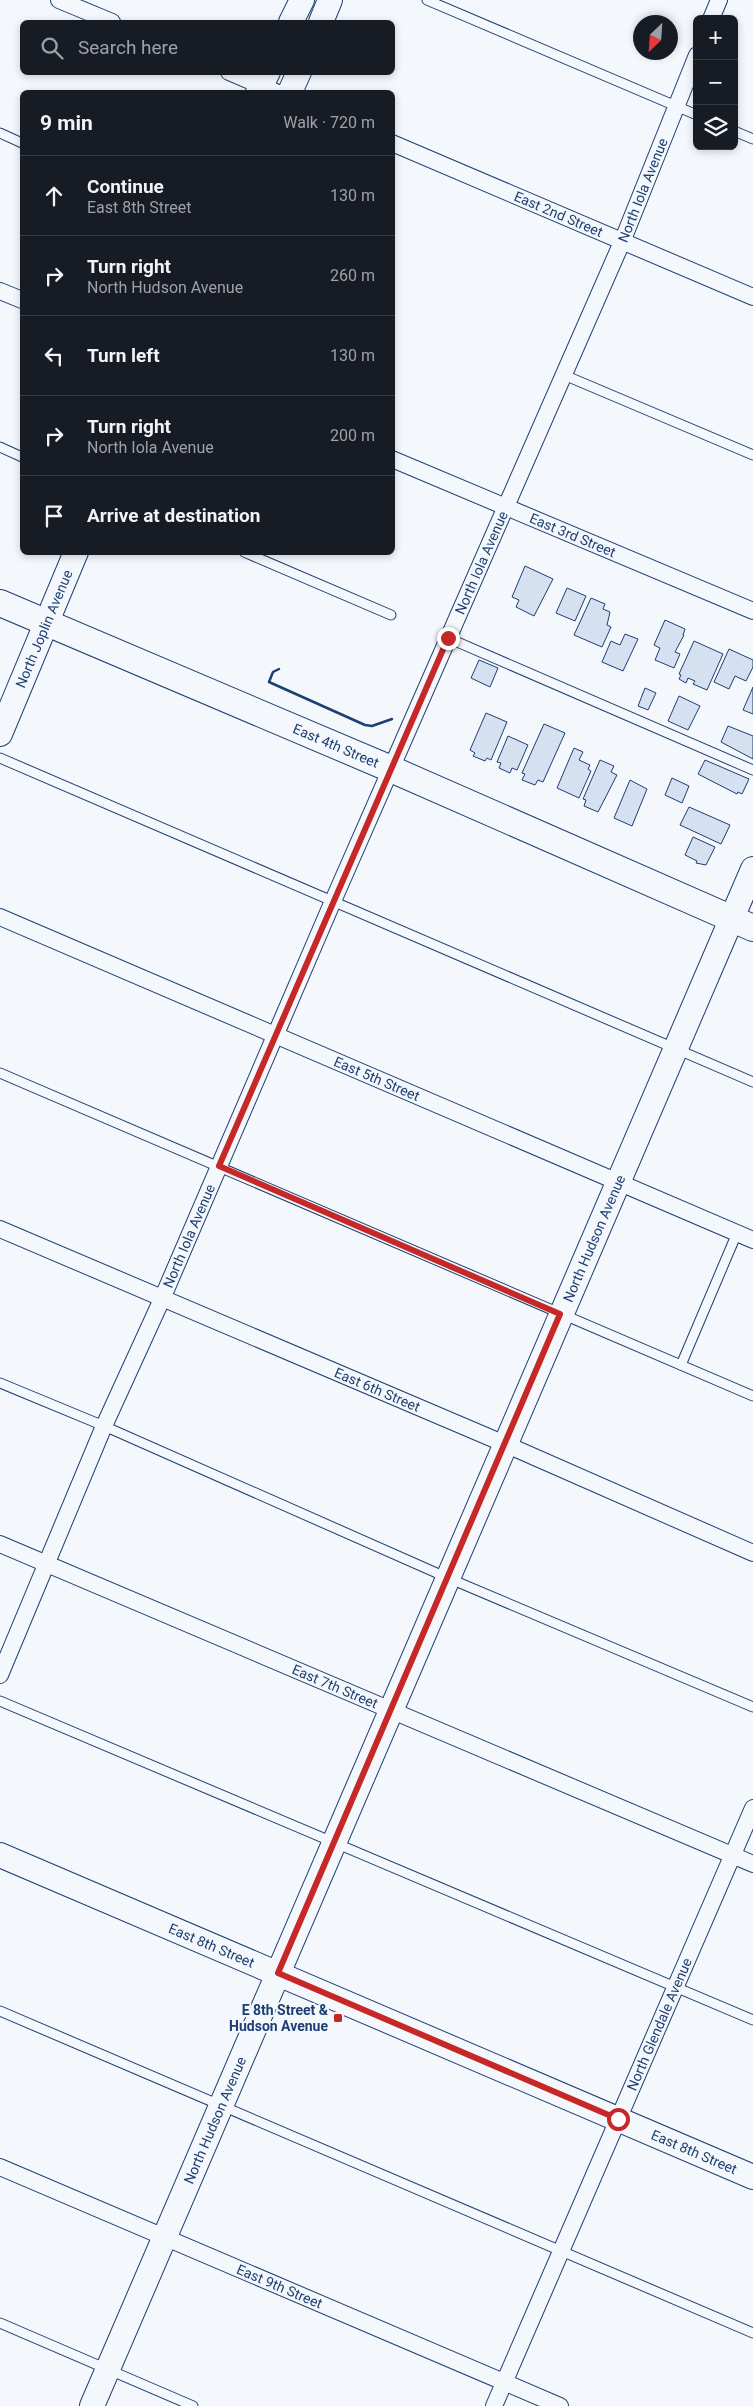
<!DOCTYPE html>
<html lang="en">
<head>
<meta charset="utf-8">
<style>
	body { margin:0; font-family:Roboto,sans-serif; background:#20242c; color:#f1f3f6 }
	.controls { position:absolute; right:15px; top:15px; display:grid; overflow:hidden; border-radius:8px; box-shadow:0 2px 8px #0003 }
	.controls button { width:45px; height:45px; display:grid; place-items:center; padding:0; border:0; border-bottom:1px solid #363941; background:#171b24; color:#f1f3f6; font:25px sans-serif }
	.compass { position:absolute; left:633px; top:15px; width:45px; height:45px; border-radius:50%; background:#171b24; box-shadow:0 2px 8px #0003; rotate:205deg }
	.stop { position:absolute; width:15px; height:15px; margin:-11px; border:4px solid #c62828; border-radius:50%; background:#fff }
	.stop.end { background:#c62828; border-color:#fff; box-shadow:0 1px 5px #0008 }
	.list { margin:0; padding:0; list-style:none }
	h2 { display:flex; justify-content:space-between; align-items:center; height:65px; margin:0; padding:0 20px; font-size:21px }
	h2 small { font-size:16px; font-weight:400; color:#9ea1a6 }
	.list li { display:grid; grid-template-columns:32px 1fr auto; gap:15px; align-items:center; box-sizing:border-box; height:80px; padding:0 20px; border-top:1px solid #363941 }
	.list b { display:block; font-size:19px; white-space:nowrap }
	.list p { margin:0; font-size:16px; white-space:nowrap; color:#9ea1a6 }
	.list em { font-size:16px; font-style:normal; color:#9ea1a6 }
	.icon { flex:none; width:28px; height:28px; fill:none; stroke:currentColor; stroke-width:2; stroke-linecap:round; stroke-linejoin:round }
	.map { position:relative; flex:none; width:753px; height:2406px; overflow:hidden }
	.search { position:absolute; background:#171b24; box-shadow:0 2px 8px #0003; left:20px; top:20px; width:375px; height:55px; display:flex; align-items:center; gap:12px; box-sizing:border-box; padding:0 18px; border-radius:8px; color:#9ea1a6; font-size:19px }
	.panel { position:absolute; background:#171b24; box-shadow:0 2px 8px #0003; left:20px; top:90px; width:375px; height:465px; border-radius:8px }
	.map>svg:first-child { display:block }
	.building { fill:#d5e0f0; stroke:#1d3f73 }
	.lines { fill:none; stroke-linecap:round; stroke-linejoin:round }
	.lane-casing { stroke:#1d3f73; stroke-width:11 }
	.street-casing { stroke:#1d3f73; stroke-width:18 }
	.secondary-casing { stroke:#1d3f73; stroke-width:26 }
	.primary-casing { stroke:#1d3f73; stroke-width:28 }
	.lane { stroke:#f4f7fb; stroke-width:9 }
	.street { stroke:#f4f7fb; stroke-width:16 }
	.secondary { stroke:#f4f7fb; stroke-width:24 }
	.primary { stroke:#f4f7fb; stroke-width:26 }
	.wall { stroke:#1d3f73; stroke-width:2.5 }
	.route { stroke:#c62828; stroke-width:6 }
	.poi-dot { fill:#c62828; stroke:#f4f7fb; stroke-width:2 }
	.labels { text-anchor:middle; stroke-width:4; stroke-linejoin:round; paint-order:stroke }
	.street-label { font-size:14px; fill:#1d3f73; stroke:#f4f7fb }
	.poi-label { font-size:14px; font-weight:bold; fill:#1d3f73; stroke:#f4f7fb; text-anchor:end }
</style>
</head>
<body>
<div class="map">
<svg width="753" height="2406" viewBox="0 0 753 2406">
	<rect width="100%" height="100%" fill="#f4f7fb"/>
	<!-- building -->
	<g class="building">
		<path d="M525 566 553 579 534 616 516 607 519 600 512 597Z"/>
		<path d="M567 588 586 596 575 621 556 613Z"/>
		<path d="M591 598 605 604 603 609 610 612 607 625 611 627 602 647 574 635Z"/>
		<path d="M665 620 685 629 683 635H684L675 652 680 654 674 668 655 660 660 648 654 645Z"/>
		<path d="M625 634 638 639 623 671 602 662 611 641 620 645Z"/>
		<path d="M694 641 723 654 707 690 693 684 695 681 688 678 686 683 679 679 681 675 679 674Z"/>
		<path d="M729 649 753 660V667L746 681 735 676 729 689 714 682Z"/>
		<path d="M479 660 498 668 490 687 471 678Z"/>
		<path d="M753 687V714L743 710Z"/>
		<path d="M645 688 656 693 648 710 638 706Z"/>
		<path d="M679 696 700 706 688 730 668 721Z"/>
		<path d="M486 713 507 722 491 760 487 758 485 761 473 756 475 753 470 750Z"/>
		<path d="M544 724 565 733 543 782 538 780 535 785 522 780 525 774 522 773Z"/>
		<path d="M728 726 753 736V759L721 742Z"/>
		<path d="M508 736 528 745 517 770 512 768 510 773 499 768 501 763 497 762Z"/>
		<path d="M574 748 583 752 579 760 590 765 588 769 591 771 579 798 557 788Z"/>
		<path d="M600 760 614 766 611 772 617 775 598 812 584 806 586 800 583 799Z"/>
		<path d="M705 760 749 779 742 794 738 792 737 794 698 774Z"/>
		<path d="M672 778 689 786 682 803 665 795Z"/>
		<path d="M630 780 647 789 632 826 614 818Z"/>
		<path d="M689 807 730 825 721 844 680 825Z"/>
		<path d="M693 837 715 847 706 865 696 863 697 861 685 855Z"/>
	</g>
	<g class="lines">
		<defs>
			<g id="lane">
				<path d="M427 0 697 115"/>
				<path d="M734 131 753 139"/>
				<path d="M0 133 22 143"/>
				<path d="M564 375 753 455"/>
				<path d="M0 447 22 457"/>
				<path d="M244 552 391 615"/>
				<path d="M448 638 753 770"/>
				<path d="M0 758 753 1082"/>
				<path d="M0 1073 753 1396"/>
				<path d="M681 1365 737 1233"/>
				<path d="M0 1383 104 1426 448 1578 753 1707"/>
				<path d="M0 1701 753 2020"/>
				<path d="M0 2011 753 2333"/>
				<path d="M0 2323 193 2406"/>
			</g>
			<g id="street">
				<path d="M59 0 112 22"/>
				<path d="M711 19 719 0"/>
				<path d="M229 72 276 92"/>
				<path id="s1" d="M392 143 753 297"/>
				<path d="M0 291 22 300"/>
				<path id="s2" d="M392 459 753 611"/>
				<path id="s3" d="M0 917 753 1240"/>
				<path id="s4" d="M0 1229 505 1444 753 1553"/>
				<path id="s5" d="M0 1544 753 1864"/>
				<path id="s6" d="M0 1675 104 1426 162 1299 333 901 622 242 697 55"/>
				<path id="s7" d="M0 2167 560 2406"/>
				<path id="s8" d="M494 2406 753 1808"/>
			</g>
			<g id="secondary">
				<path d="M291 22 302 0"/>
				<path d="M321 22 330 0"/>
				<path d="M258 92 268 72"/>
				<path d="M290 92 299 72"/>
				<path id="s9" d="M0 734 76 552"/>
				<path id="s10" d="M0 1855 753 2177"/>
				<path id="s11" d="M92 2406 753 869"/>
			</g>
			<g id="primary">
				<path id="s12" d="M0 603 391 769 753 928"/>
			</g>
		</defs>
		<!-- lane casing -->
		<use href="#lane" class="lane-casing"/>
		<!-- street casing -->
		<use href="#street" class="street-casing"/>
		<!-- secondary casing -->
		<use href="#secondary" class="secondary-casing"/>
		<!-- primary casing -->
		<use href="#primary" class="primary-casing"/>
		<!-- lane -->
		<use href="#lane" class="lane"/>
		<!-- street -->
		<use href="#street" class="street"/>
		<!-- secondary -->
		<use href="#secondary" class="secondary"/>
		<!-- primary -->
		<use href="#primary" class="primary"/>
		<!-- wall -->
		<path class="wall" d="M279 669 273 672 269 682 365 725 372 726 392 719"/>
	</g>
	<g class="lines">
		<!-- route -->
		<path class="route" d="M448 638 219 1166 560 1314 278 1973 618 2119"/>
	</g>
	<!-- markers -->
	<rect class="poi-dot" x="333" y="2013" width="10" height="10" rx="2.5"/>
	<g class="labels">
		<!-- street labels -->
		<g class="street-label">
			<text dy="5" stroke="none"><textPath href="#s6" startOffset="1618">North Iola Avenue</textPath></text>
			<text dy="5" stroke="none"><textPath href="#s1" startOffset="181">East 2nd Street</textPath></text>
			<text dy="5" stroke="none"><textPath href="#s2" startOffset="196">East 3rd Street</textPath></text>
			<text dy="5" stroke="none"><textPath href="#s6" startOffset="1212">North Iola Avenue</textPath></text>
			<text dy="5" stroke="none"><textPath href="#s9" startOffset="114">North Joplin Avenue</textPath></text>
			<text dy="5" stroke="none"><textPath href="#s12" startOffset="365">East 4th Street</textPath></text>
			<text dy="5" stroke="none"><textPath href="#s3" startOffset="410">East 5th Street</textPath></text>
			<text dy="5" stroke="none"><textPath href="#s6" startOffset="478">North Iola Avenue</textPath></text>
			<text dy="5" stroke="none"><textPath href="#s11" startOffset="1271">North Hudson Avenue</textPath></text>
			<text dy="5" stroke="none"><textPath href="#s4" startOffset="410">East 6th Street</textPath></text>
			<text dy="5" stroke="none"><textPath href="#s5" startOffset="364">East 7th Street</textPath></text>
			<text dy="5" stroke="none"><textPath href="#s10" startOffset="230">East 8th Street</textPath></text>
			<text dy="5" stroke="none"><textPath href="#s8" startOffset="416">North Glendale Avenue</textPath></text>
			<text dy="5" stroke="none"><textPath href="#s11" startOffset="311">North Hudson Avenue</textPath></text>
			<text dy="5" stroke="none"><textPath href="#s10" startOffset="755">East 8th Street</textPath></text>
			<text dy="5" stroke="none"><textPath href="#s7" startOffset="304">East 9th Street</textPath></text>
		</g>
		<!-- poi labels -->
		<g class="poi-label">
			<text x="328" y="2015">E 8th Street &amp;<tspan x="328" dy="16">Hudson Avenue</tspan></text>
		</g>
	</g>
</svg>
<div class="controls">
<button>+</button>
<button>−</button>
<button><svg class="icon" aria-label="layers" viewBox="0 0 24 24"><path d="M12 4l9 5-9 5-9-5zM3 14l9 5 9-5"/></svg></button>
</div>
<svg class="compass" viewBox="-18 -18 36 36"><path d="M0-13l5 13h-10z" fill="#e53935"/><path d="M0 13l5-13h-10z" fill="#9ea1a6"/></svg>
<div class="stop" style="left:618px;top:2119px"></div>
<div class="stop end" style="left:448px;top:638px"></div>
<div class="search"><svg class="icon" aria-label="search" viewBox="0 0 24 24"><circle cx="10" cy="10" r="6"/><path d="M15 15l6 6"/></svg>Search here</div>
<section class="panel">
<h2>9 min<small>Walk · 720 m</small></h2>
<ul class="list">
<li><svg class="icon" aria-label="ahead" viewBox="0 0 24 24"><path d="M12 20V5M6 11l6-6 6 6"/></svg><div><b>Continue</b><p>East 8th Street</p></div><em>130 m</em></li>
<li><svg class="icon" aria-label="right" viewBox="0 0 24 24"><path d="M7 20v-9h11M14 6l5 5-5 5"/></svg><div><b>Turn right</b><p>North Hudson Avenue</p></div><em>260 m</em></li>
<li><svg class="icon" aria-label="left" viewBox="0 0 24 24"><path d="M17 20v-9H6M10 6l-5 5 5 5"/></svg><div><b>Turn left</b></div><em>130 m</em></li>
<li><svg class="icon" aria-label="right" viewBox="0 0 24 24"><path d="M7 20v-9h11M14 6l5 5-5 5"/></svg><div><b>Turn right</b><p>North Iola Avenue</p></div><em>200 m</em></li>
<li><svg class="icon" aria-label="arrive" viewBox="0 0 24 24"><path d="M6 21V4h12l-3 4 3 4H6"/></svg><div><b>Arrive at destination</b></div></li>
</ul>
</section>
</div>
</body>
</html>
